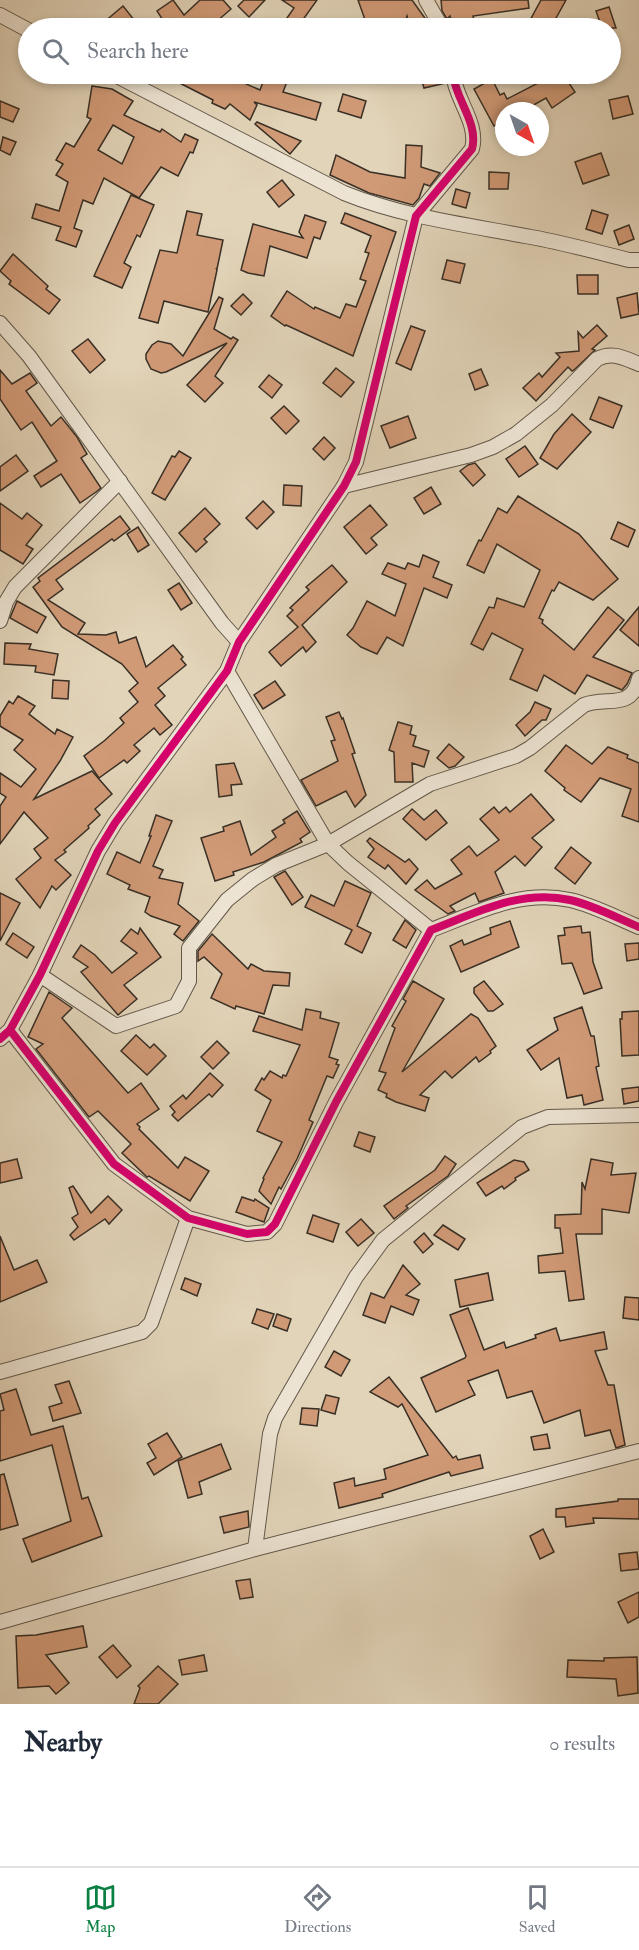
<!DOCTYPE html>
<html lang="en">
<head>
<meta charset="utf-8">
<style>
	body { margin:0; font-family:"IM FELL Double Pica",serif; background:#f2f2f3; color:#1f2937 }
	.compass { position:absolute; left:495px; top:102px; width:54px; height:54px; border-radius:50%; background:#fff; box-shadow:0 3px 9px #0003; rotate:140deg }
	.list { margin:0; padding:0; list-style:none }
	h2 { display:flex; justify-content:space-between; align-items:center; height:78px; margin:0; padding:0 24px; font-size:26px }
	h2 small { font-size:20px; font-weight:400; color:#747a83 }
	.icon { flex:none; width:33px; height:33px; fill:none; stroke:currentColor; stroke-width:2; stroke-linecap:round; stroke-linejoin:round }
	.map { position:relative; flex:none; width:639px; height:1704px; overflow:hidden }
	.search { position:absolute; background:#fff; box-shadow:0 3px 9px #0003; left:18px; right:18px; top:18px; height:66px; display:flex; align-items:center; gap:15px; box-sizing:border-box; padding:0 21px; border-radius:33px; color:#747a83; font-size:22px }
	.sheet { height:162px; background:#fff }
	nav { display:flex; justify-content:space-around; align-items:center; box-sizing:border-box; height:84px; border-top:2px solid #e0e1e3; background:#fff; font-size:16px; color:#747a83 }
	nav a { display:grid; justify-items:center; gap:3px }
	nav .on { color:#0b8043 }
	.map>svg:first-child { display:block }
	.building { fill:#d19a77; stroke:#382f25; stroke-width:1.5; fill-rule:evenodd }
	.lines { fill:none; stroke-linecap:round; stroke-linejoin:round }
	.minor-casing { stroke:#62584a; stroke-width:16 }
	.minor { stroke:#ece3d2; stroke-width:14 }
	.cycleway-casing { stroke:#ece3d2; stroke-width:11 }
	.cycleway { stroke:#d6006c; stroke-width:8 }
</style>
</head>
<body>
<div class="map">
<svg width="639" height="1704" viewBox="0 0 639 1704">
	<rect width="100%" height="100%" fill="#e2d4b9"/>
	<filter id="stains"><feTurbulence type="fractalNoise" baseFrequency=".00333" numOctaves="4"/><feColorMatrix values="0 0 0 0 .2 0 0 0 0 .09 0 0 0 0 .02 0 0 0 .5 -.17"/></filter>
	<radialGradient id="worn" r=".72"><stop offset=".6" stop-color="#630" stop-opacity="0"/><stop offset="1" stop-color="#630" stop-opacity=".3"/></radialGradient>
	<!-- building -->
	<g class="building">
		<path d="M173 0 184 15 200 0H223L231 9 209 28H168L157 11Z"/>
		<path d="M244 0H265L249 17 238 6Z"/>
		<path d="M282 0H317L297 28H280L294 8Z"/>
		<path d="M358 0H412L432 28H410L407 16 404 24 399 19 368 28Z"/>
		<path d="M441 0H528L529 8 473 16 476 28H453L450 16 447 19 442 11Z"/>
		<path d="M541 0H566L555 20 563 28H536L528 24Z"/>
		<path d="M123 6 135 21 126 28H97Z"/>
		<path d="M609 7 616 28H602L596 11Z"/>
		<path d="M162 74H232L230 77 260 90 266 74H290L283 92 321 103 316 120 254 102 257 105 250 120 230 104 225 109 212 103 213 100Z"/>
		<path d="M420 74H444L446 83 424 88Z"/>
		<path d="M543 74H563L575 92 552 108 546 98 523 111H504V121L494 126 474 89 492 79 500 95 504 93 507 99 546 79Z"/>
		<path d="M92 86 112 89 133 101 124 115 160 132 162 129 181 142 185 134 198 140 193 153 190 152 178 176 161 167 139 198 104 178 93 204 83 200 74 228 82 231 76 247 56 240 61 227 32 218 36 204 59 211 68 182 56 175 63 164 56 160 66 143 74 147 91 119 87 117ZM113 125 134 137 122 164 98 150Z"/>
		<path d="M343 94 366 101 361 118 338 111Z"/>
		<path d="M628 96 633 114 613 119 609 100Z"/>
		<path d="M0 101 19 109 13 122 0 117Z"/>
		<path d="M257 122 301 141 290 154 255 124Z"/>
		<path d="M3 137 16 142 10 155 0 150Z"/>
		<path d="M406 145 422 146 421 167 440 173 430 186 424 184 419 198 413 205 369 193 330 175 336 155 370 172 405 178Z"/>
		<path d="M601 153 609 175 583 184 575 162Z"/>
		<path d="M489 172 509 173 508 189H489Z"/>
		<path d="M282 180 294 195 279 207 267 192Z"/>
		<path d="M456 189 470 193 466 208 452 204Z"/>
		<path d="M131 195 154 205 140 237 137 235 124 263 131 267 122 288 94 276Z"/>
		<path d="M592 210 608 215 602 234 586 229Z"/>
		<path d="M187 211 202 214 197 235 223 240 217 269 216 268 217 270 208 312 164 301 158 323 139 318 160 250 177 253Z"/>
		<path d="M345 213 396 232 353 356 286 325 285 326 271 316 287 291 314 309 315 307 340 318 346 304 356 307 366 281 360 279 369 253 365 252 371 236 341 223Z"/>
		<path d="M305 215 326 222 320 239 314 237 307 258 270 246 264 276 248 273 241 270 253 224 303 238 299 232Z"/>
		<path d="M629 225 634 239 619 245 614 231Z"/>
		<path d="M13 254 48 286 46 289 60 300 49 314 9 284 11 281 0 271Z"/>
		<path d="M447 260 465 264 460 283 442 279Z"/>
		<path d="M577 275H598V294H578Z"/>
		<path d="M637 293 639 314 621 318 617 298Z"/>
		<path d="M243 294 252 303 241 315 231 306Z"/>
		<path d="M219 297 223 299 214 329 231 339 233 337 238 340 215 376 223 383 205 402 187 385 227 343 166 372 161 373 151 369 146 359V354L152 345 158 341 171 344 183 356Z"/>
		<path d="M597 325 607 336 592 349 595 350 574 370 572 371 568 367 536 401 523 388 539 373 542 377 560 357 556 353 579 351 578 332 583 338Z"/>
		<path d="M411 326 425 331 411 370 396 363Z"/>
		<path d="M88 339 105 360 90 373 72 351Z"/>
		<path d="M336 368 354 382 341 397 323 383Z"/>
		<path d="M481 369 488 385 475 390 469 374Z"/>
		<path d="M0 370 12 384 30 373 37 383 26 391 51 426 61 417 77 437 87 454 81 458 101 488 96 492 80 503 61 474 41 487 34 476 57 461 32 422 21 430 0 399Z"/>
		<path d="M269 375 282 385 272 398 259 387Z"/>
		<path d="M599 397 622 406 613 428 590 419Z"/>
		<path d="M284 406 299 421 286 434 271 418Z"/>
		<path d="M572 414 591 432 557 469 540 458 554 434Z"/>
		<path d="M408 416 416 438 390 448 381 426Z"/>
		<path d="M324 437 335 448 324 460 313 449Z"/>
		<path d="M525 446 538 464 519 477 506 459Z"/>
		<path d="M179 451 191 458 165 500 152 493 172 456 175 457Z"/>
		<path d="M16 455 28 471 0 491V467Z"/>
		<path d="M475 463 485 475 473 486 460 471 468 465Z"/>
		<path d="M284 485 302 486 301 506 283 505Z"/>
		<path d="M431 487 441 504 424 514 414 498Z"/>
		<path d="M518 496 579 534 618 579 593 600 559 582 554 591 552 590 539 618 543 620 542 623 574 650 608 607 624 620 593 657 632 673 627 684 622 690 587 675 575 694 544 675 537 691 510 679 523 649 492 633 483 650 471 644 489 607 494 608 497 598 524 607 540 570 497 544 484 573 467 565 479 540 481 541 498 508 507 513Z"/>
		<path d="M263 501 274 512 257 529 246 518Z"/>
		<path d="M0 503 22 519 27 513 42 525 26 545 33 549 23 564 0 550Z"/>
		<path d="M370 505 387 525 371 538 377 545 366 554 344 527Z"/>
		<path d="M205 508 220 524 204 539 207 542 196 552 179 533Z"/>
		<path d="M120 516 130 529 114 541 112 539 56 580 63 589 48 600 85 623 78 634 106 635 116 632 119 643 136 637 146 667 173 645 183 657 181 659 186 665 158 688 165 696 155 705 172 725 160 735 154 728 134 745 140 751 127 763 124 760 99 778 84 756 104 741 124 723 120 718 138 702 129 691 138 683 122 664 62 627 33 587 40 581 38 578Z"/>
		<path d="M618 522 635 530 628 547 611 539Z"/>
		<path d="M138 527 149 545 138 552 127 534Z"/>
		<path d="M423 555 439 562 433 577 452 585 447 598 424 588 403 646 387 637 377 654 361 647 347 635 353 628 367 601 395 616 406 584 382 574 388 563 405 569 408 563 419 567Z"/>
		<path d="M332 565 347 582 302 625 316 642 306 652 303 647 281 666 269 652 298 627 287 616 293 610 290 608 309 590 306 587Z"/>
		<path d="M179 583 192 603 181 610 168 590Z"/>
		<path d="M17 601 46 617 37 633 10 618Z"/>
		<path d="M639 607V646L620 630Z"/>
		<path d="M5 643 31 644 29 649 58 654 54 675 35 672 36 666 4 664Z"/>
		<path d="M53 680 69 681 68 699 52 698Z"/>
		<path d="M275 681 285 695 263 709 254 695Z"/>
		<path d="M18 696 35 706 29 714 55 734 57 729 73 737 60 761 34 799 92 771 112 794 95 809 100 815 88 826 89 828 64 850 66 852 55 860 71 875 56 890 52 886 40 908 16 879 41 858 34 849 48 838 24 812 0 844V806L6 797 0 793V773L21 787 36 769 14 750 23 740 0 726V716L9 701 13 704Z"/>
		<path d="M535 702 551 709 546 720H542L525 736 516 725 530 712Z"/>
		<path d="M339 712 342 719 343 718 355 753 352 754 366 795 355 807 346 791 316 806 301 780 338 761 331 741 335 740 326 717Z"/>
		<path d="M398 722 412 726 410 734 416 736 413 746 429 751 424 767 412 763 413 782H395L394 752 389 750Z"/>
		<path d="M449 744 464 757 455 766 449 768 437 758Z"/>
		<path d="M566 745 592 764 608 747 628 755 627 758 639 763V822L622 816 631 789 600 778 581 802 564 790 565 788 545 771Z"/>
		<path d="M234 763 242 784 231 785 232 795 219 797 216 765Z"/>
		<path d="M531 794 554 820 532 838 542 847 525 866 515 856 495 872 504 893 479 902 475 893 450 906 455 911 448 914 415 890 427 880 435 889 462 874 451 860 469 846 477 856 499 840 480 819 494 807 499 813 506 807 510 812Z"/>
		<path d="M412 809 424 820 436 810 447 823 426 840 403 819Z"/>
		<path d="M297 811 310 832 300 839 302 842 264 862 233 872 234 875 215 881 201 838 224 831 223 827 240 821 251 855 276 837 272 831 285 823 283 820Z"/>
		<path d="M156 815 172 821 153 866 163 870 159 878 183 883 178 904 199 921 183 941 174 934 180 926 151 916 145 912 150 897 128 889 130 885 107 874 117 852 140 863 151 836H149Z"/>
		<path d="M370 838 405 862 409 859 418 869 406 884 388 865 385 869 368 857 374 849 367 841Z"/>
		<path d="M571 847 591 863 575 884 555 868Z"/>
		<path d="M285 871 303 897 292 905 274 877Z"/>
		<path d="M345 881 371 893 357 926 371 933 362 953 345 944 352 930 305 907 311 895 334 906Z"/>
		<path d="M0 893 20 903 0 941Z"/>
		<path d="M405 920 416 930 406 948 393 940Z"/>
		<path d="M510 921 519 947 461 972 450 946 462 940 464 945 491 934 490 928Z"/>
		<path d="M581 926 582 933 590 932 593 962 602 988 584 994 572 963 562 964 558 936 565 935 564 928Z"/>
		<path d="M140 928 161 957 124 985 137 999 118 1015 81 972 88 967 73 957 81 945 95 955 112 973 137 953 121 941 131 929 138 934Z"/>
		<path d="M13 933 34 947 27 958 6 944Z"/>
		<path d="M212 934 248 969 251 964 264 971 290 973 289 986 273 985 264 1014 236 1006 235 1009 211 998 222 974 204 957 198 961V951Z"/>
		<path d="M639 943V959L627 961 625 944Z"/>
		<path d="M413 981 444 999 402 1072 471 1014 478 1018 496 1046 490 1051 491 1053 479 1062 476 1057 452 1078 445 1071 420 1095 429 1098 425 1111 396 1102 386 1097 387 1094 378 1090 386 1073 379 1071 395 1028 392 1026 406 1001 403 999Z"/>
		<path d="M484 981 503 1004 493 1011H488L474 993V988Z"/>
		<path d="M49 992 72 1008 62 1018 128 1093 141 1083 159 1109 137 1124 140 1127 139 1129 178 1168 185 1157 209 1171 190 1201 149 1176 147 1177 122 1153 131 1144 98 1111 89 1117 36 1049 43 1044 28 1037Z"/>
		<path d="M582 1007 591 1036H594L599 1066 596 1067 603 1100 584 1105 582 1095 567 1098 559 1058 541 1070 527 1050 558 1030 554 1018Z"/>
		<path d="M306 1009 321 1012 320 1018 339 1023 329 1057 338 1060 336 1064 339 1065 333 1078 327 1076 309 1120 313 1122 297 1159 281 1189 279 1187 271 1204 259 1191 264 1179 263 1178 282 1142 257 1131 271 1100 255 1090 262 1078 264 1080 270 1071 282 1078 283 1075 286 1076 300 1045 253 1031 259 1016 302 1030Z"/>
		<path d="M639 1011V1055L622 1056 620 1019H622V1012Z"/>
		<path d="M136 1035 150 1048 154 1044 166 1056 147 1075 121 1051Z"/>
		<path d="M217 1041 229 1053 213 1069 201 1057Z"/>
		<path d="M210 1073 223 1085 212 1097 209 1094 178 1121 172 1115 175 1112 170 1106 183 1095 186 1099Z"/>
		<path d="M639 1087V1101L624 1104 622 1089Z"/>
		<path d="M359 1132 375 1137 370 1152 354 1146Z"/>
		<path d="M445 1156 456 1164 448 1176 406 1206 408 1208 394 1219 384 1206 435 1170Z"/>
		<path d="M17 1159 22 1178 0 1183V1163Z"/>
		<path d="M591 1159 613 1163 611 1175 636 1173 629 1213 602 1209V1234H576L584 1299 569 1301 565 1271 539 1273 538 1256 563 1253 560 1228H555V1215L581 1214 582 1182 585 1189Z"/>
		<path d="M514 1160 524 1162 529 1170 515 1178 516 1180 504 1189 502 1186 486 1196 477 1183Z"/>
		<path d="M73 1186 91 1213 108 1196 122 1210 109 1224 105 1219 74 1240 70 1235 78 1227 72 1218 78 1214 69 1188Z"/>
		<path d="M242 1197 254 1201 255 1199 269 1208 264 1222 236 1212Z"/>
		<path d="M313 1215 339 1224 333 1242 307 1233Z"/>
		<path d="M361 1219 374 1233 358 1246 346 1232Z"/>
		<path d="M443 1225 465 1239 458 1250 434 1235Z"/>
		<path d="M424 1233 433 1244 423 1253 414 1242Z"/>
		<path d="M0 1236 14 1270 37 1260 47 1282 0 1302Z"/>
		<path d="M403 1265 420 1284 406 1295 419 1300 413 1315 391 1306 385 1323 363 1315 371 1293 384 1298Z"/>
		<path d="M488 1273 493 1300 460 1307 455 1280Z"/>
		<path d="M185 1278 201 1284 197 1296 181 1289Z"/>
		<path d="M625 1297 639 1298V1320L623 1318Z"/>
		<path d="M468 1308 484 1350 504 1342 506 1348 536 1338 535 1335 556 1328 560 1341 604 1332 607 1349 595 1351 608 1385H614L625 1445 616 1448 610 1430 585 1436 580 1410 544 1423 532 1391 507 1398 498 1370 468 1381 475 1395 436 1412 421 1378 465 1358 466 1356 450 1315Z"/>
		<path d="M257 1309 274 1314 268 1329 252 1323Z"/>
		<path d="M277 1314 291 1319 287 1331 273 1326Z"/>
		<path d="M334 1351 350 1360 341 1376 325 1367Z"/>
		<path d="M389 1377 453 1458 456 1456 458 1460 480 1455 483 1468 451 1476 449 1472 382 1494 383 1497 339 1508 334 1483 354 1478 355 1486 386 1479 384 1469 428 1455 402 1404 398 1407 370 1392Z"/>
		<path d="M69 1381 81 1413 53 1421 49 1407 62 1403 55 1385Z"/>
		<path d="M16 1389 31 1435 63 1426 82 1499 88 1497 102 1536 32 1562 23 1539 71 1521 52 1445 0 1461V1411L4 1410 0 1394Z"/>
		<path d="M326 1395 339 1398 335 1414 321 1410Z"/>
		<path d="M302 1408 319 1409 317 1426 300 1424Z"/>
		<path d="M167 1433 182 1457 154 1475 147 1463 156 1458 148 1444Z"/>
		<path d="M547 1434 550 1448 534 1450 531 1437Z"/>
		<path d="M221 1444 231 1469 199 1482 202 1494 188 1498 178 1461Z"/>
		<path d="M4 1474 18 1525 0 1530V1475Z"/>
		<path d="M618 1499H639V1519L593 1518 594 1523 566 1527 565 1517H556V1509L618 1501Z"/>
		<path d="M248 1511 249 1527 224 1533 220 1517Z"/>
		<path d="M543 1529 554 1552 540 1559 530 1536Z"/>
		<path d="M637 1552 639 1569 621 1571 619 1554Z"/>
		<path d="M250 1579 253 1597 240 1599 236 1581Z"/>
		<path d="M639 1592V1617L628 1623 618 1602Z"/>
		<path d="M83 1626 87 1647 46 1655 69 1683 56 1694 49 1686 18 1688 16 1636 36 1635Z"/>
		<path d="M113 1645 131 1666 117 1678 99 1657Z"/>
		<path d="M204 1655 207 1671 182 1675 179 1660Z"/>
		<path d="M637 1657 638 1693 618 1696 616 1679 567 1677 568 1660 604 1661V1658Z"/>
		<path d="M158 1666 178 1684 158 1704H134L140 1688 138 1686Z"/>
	</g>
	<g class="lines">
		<defs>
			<g id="minor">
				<path d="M426 0 442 28"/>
				<path d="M0 15 28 30"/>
				<path d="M113 74 344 193C403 217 468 225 531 237 564 243 597 252 629 260H639"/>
				<path d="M0 323 29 356 222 623 239 642"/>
				<path d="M344 486 471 455 493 447 516 434 552 405 597 359C612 351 624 358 639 364"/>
				<path d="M0 621 6 602 15 587 120 481"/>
				<path d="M227 671 328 844 348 863 431 930"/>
				<path d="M40 975 116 1026 176 1006 189 981V948L227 900 253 879 276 865 328 844 430 784 516 756 530 748 584 705C607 696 632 711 639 678"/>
				<path d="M10 1030 114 1164 188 1218 247 1234 267 1232 275 1224 336 1102 431 930C476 913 520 889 570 900 593 905 617 918 639 927"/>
				<path d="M0 1039 10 1030 40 975 98 851 115 823 227 671 239 642 344 486 356 462 416 216 472 149C479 123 455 99 453 74"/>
				<path d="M0 1372 142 1332 151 1323 188 1218"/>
				<path d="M255 1549 270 1434 275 1418 356 1277 383 1240 522 1127 548 1117 639 1115"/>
				<path d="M0 1622 255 1549 639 1451"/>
			</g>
		</defs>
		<!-- minor casing -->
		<use href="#minor" class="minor-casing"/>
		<!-- minor -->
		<use href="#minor" class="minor"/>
		<defs>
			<g id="cycleway">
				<path d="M10 1030 114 1164 188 1218 247 1234 267 1232 275 1224 336 1102 431 930C476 913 520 889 570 900 593 905 617 918 639 927"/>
				<path d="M0 1039 10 1030 40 975 98 851 115 823 227 671 239 642 344 486 356 462 416 216 472 149C479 123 455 99 453 74"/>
			</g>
		</defs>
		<!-- cycleway casing -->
		<use href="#cycleway" class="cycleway-casing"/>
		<!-- cycleway -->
		<use href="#cycleway" class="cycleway"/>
	</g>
	<rect width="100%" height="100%" filter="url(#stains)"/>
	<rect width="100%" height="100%" fill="url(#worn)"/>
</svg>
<svg class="compass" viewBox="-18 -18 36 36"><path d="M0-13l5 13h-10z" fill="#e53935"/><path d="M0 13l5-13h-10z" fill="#747a83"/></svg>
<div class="search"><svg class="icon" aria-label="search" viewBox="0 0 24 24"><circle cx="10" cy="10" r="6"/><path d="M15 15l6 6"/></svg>Search here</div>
</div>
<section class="sheet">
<h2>Nearby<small>0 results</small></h2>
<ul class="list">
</ul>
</section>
<nav>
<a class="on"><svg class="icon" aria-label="map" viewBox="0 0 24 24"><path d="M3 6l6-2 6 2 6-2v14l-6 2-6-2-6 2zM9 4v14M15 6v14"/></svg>Map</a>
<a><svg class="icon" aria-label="directions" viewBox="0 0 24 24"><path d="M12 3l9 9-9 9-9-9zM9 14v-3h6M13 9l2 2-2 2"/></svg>Directions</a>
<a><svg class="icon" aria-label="saved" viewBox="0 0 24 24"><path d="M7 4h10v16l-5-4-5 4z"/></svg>Saved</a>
</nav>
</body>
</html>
